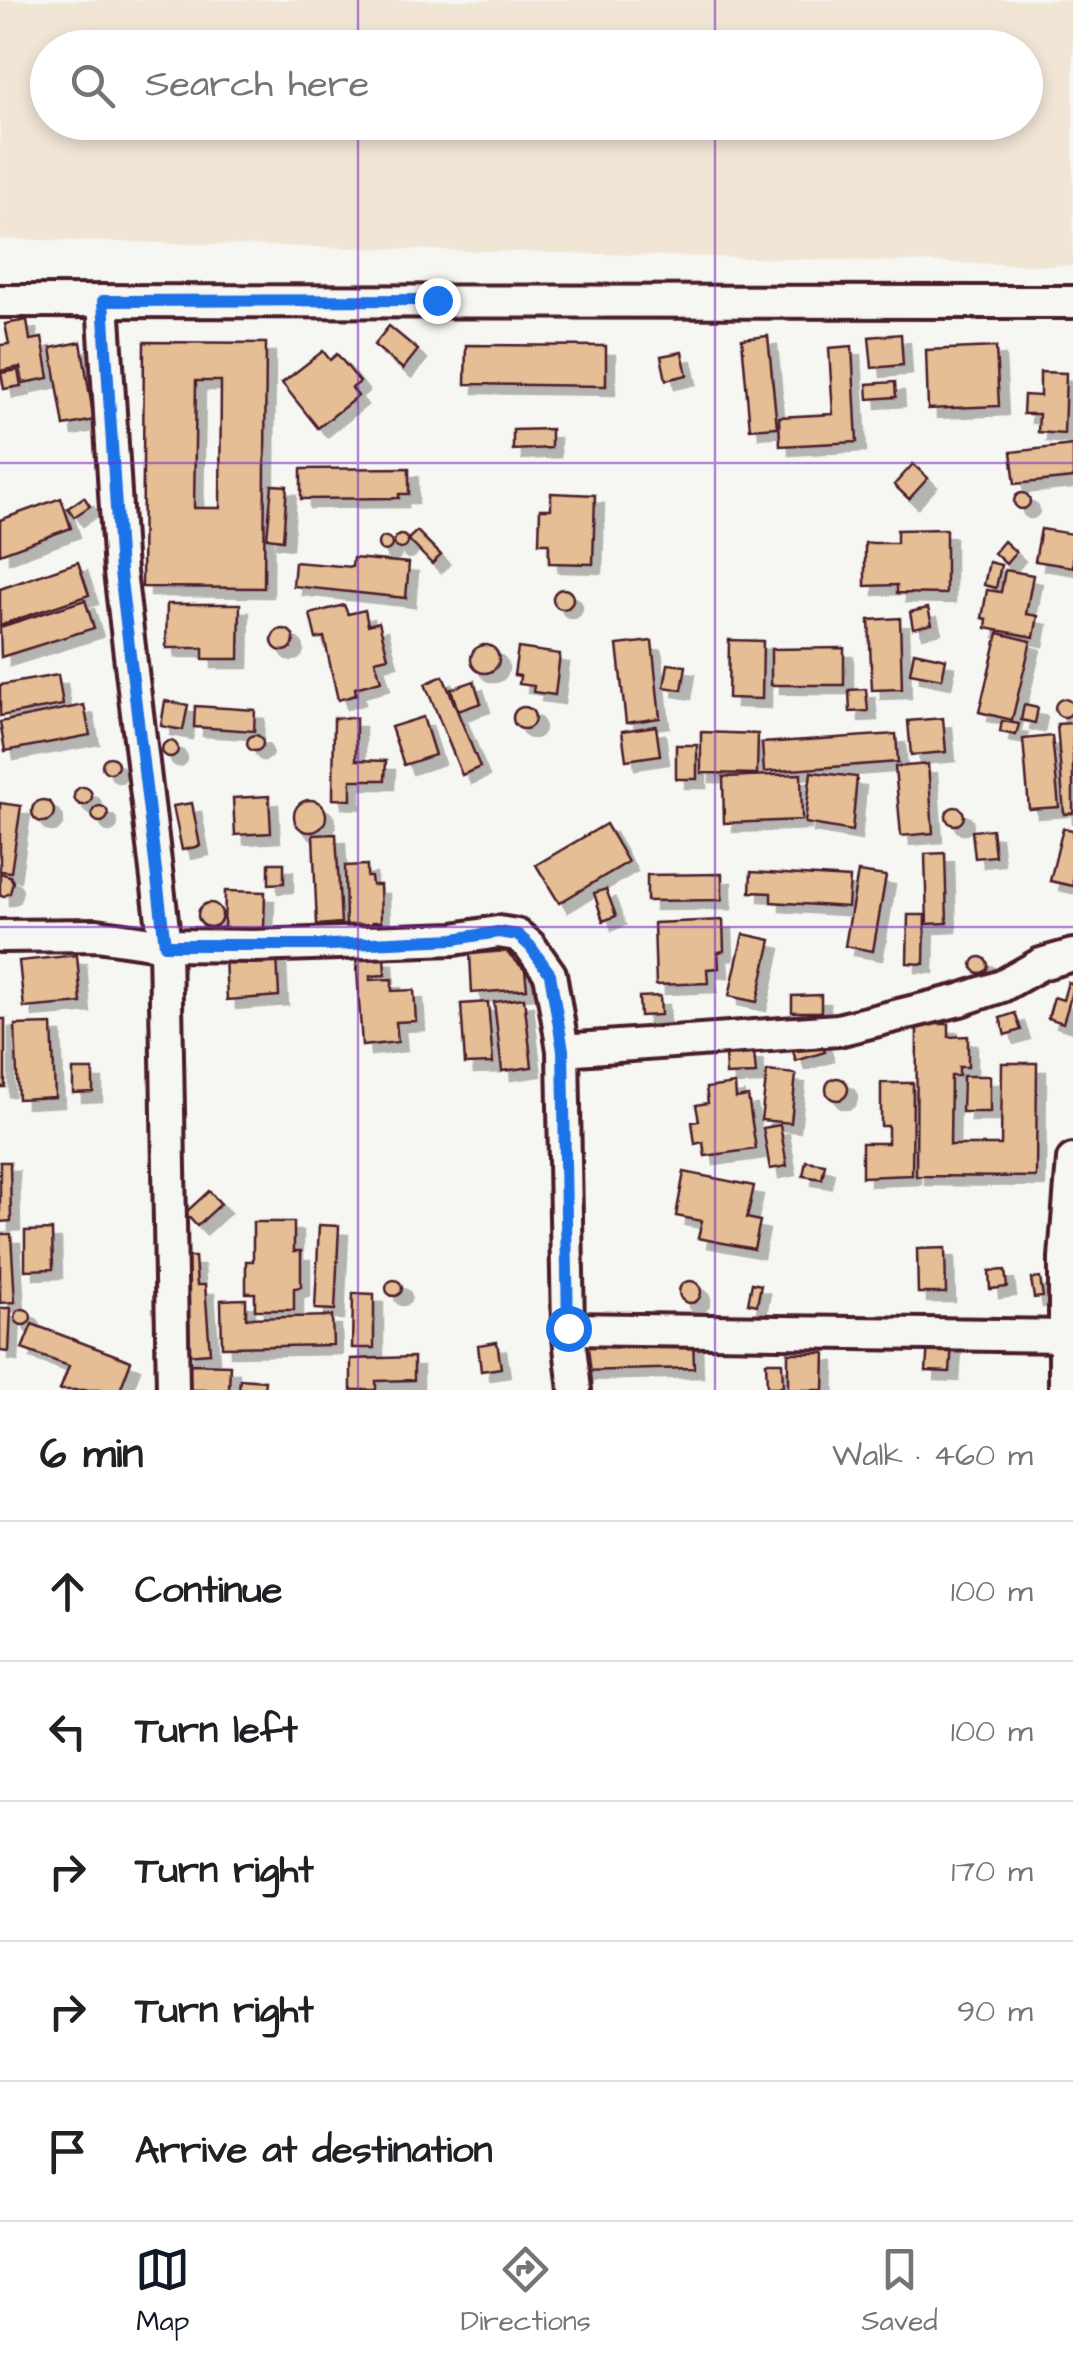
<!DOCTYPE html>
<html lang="en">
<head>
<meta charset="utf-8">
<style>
	body { margin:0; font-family:"Architects Daughter",sans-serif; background:#f6f6f6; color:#202124 }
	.stop { position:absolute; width:30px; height:30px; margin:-22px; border:8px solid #1a73e8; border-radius:50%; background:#fff }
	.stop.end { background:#1a73e8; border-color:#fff; box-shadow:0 2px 10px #0008 }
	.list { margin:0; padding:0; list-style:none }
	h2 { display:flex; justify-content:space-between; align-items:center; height:130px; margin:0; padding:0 40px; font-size:42px }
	h2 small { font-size:32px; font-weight:400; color:#757577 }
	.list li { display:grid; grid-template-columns:65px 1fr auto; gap:30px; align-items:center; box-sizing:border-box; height:140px; padding:0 40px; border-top:2px solid #e0e0e0 }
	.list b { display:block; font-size:38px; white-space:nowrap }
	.list em { font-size:32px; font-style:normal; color:#757577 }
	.icon { flex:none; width:55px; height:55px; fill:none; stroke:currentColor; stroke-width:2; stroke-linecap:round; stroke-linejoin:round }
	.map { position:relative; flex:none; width:1073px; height:1390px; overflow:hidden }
	.search { position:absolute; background:#fff; box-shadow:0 5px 15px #0003; left:30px; right:30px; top:30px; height:110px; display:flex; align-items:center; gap:25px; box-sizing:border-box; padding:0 35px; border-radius:55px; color:#757577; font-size:38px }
	.sheet { height:830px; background:#fff }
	nav { display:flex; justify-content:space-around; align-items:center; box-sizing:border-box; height:140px; border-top:2px solid #e0e0e0; background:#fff; font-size:28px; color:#757577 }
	nav a { display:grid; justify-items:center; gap:5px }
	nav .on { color:#111827 }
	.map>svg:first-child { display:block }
	.built { fill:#f1e5d6; fill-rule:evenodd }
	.building { fill:#e5be95; stroke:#4a1f2b; stroke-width:2.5; fill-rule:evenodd; filter:url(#shadow) }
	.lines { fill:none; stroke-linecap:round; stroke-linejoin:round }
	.minor-casing { stroke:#4a1f2b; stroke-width:38 }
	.minor { stroke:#f6f6f2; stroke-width:30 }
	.route { stroke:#1a73e8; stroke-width:12 }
	.grid { fill:none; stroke:#7b2cbf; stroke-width:2.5; stroke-opacity:0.55 }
</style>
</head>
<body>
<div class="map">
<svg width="1073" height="1390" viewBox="0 0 1073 1390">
	<defs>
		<filter id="shadow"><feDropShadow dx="9" dy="9" stdDeviation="0" flood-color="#0004"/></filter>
	</defs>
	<rect width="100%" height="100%" fill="#f6f6f2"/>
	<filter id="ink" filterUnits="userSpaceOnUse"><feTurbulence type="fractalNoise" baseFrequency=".01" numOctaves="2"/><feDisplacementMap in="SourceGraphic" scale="20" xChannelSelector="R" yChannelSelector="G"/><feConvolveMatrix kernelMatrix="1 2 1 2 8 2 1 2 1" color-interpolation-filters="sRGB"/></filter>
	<g filter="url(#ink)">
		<!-- built -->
		<path class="built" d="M0 0H1073V266L0 239ZM48 48H1026V122H48Z"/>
		<!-- building -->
		<g class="building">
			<path d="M27 320 30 340 42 338 49 378 23 383 20 367 0 371V345L9 344 5 324Z"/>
			<path d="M389 326 418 350 403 369 374 345Z"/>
			<path d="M901 334 903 365 872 368 869 337Z"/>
			<path d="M768 336 777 427 750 429 742 339Z"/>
			<path d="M81 342 94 420 64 426 51 348Z"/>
			<path d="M144 342 266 343 264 588 142 587ZM196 381H221L220 508H194Z"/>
			<path d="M466 345 606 346V386L465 384Z"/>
			<path d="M852 346 857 442 780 446 779 417 833 414 829 348Z"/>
			<path d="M996 347 999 406 928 409 926 350Z"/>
			<path d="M323 351 330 360 337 354 360 382 352 388 358 396 318 428 282 383Z"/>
			<path d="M682 352 687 375 666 380 661 356Z"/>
			<path d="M18 370 21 386 4 389 1 373Z"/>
			<path d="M1040 372 1066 373 1064 434 1038 432 1039 414H1023L1024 395 1040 396Z"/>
			<path d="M895 382 896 397 868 399 867 384Z"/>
			<path d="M551 429V448L513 450V430Z"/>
			<path d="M1073 445V478L1015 484 1011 452Z"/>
			<path d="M913 464 928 478 909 499 894 485Z"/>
			<path d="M409 468V494H399V498L301 499V469Z"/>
			<path d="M272 485 287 486 283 540 267 538Z"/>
			<path d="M551 493 595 495 593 564 549 563V543H539L540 509H551Z"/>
			<circle cx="1022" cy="501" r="8"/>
			<path d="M84 497 90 506 74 517 68 508Z"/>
			<path d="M61 498 71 528 0 554V520Z"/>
			<path d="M946 529V594L897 593V585L865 586V543H897V530Z"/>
			<path d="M1041 529 1073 534V567L1035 561Z"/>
			<path d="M417 531 441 555 432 564 408 539Z"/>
			<circle cx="401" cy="542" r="7"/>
			<circle cx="385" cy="544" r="7"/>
			<path d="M1004 541 1016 552 1006 564 994 553Z"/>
			<path d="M353 558 409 563 406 598 293 586 295 562 352 567Z"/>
			<path d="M78 562 89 595 0 625V589Z"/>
			<path d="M989 562 1001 565 996 588 984 585Z"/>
			<path d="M1005 570 1033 575 1026 614 1038 616 1034 637 986 628 987 619 982 618 987 590 1001 592Z"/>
			<circle cx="563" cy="599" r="10"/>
			<path d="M85 600 94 628 1 657 0 627Z"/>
			<path d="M167 604H240L239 659H203V648H166Z"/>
			<path d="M344 605 348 614 365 610 368 625 379 622 388 657 375 660 381 681 355 688 356 695 338 700 324 637 316 639 310 614Z"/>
			<path d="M928 608 932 624 913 628 910 612Z"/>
			<path d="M900 618 902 689 872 690 869 620Z"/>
			<circle cx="283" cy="640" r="11"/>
			<path d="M998 633 1031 641 1012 720 979 712Z"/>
			<path d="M729 640 763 641 762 699 728 698Z"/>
			<path d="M652 641 660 718 626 723 617 645Z"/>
			<circle cx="485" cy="659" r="14"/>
			<path d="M518 648 560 654 555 695 533 692 534 686 519 684 520 676 514 675Z"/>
			<path d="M844 648V685H771V649Z"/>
			<path d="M914 652 946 659 942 679 910 673Z"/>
			<path d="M668 664 686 666 682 690 664 687Z"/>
			<path d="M58 675 63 705 0 716V685Z"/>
			<path d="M443 676 480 767 462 775 425 684Z"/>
			<path d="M474 681 481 703 458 711 451 689Z"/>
			<path d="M866 689 868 711 850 712 849 690Z"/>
			<circle cx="1064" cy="708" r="9"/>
			<path d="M165 701 188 705 183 730 161 726Z"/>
			<path d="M84 705 90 735 5 751 0 722Z"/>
			<path d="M1024 705 1038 708 1035 723 1021 720Z"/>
			<path d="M195 706 255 710 254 731 194 727Z"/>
			<circle cx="524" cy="718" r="11"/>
			<path d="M423 717 435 755 404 765 391 727Z"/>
			<path d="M334 718H356V760L386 761 385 780H351V800L333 799Z"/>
			<path d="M943 718 946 752 911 755 908 721Z"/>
			<path d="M1002 721 1019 724 1016 735 1000 732Z"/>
			<path d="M1073 723V813L1064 814 1057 724Z"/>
			<path d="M656 726 660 755 626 760 622 731Z"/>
			<path d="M701 732 758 734 757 774 701 773Z"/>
			<path d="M896 734 898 762 764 772 762 743Z"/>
			<circle cx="255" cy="743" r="8"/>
			<path d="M1052 736 1059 807 1029 809 1023 739Z"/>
			<circle cx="170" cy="749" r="8"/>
			<rect x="676" y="745" width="21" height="34"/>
			<circle cx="110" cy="765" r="8"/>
			<path d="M928 764 933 833 901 836 895 767Z"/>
			<path d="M811 772 857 777 852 831 805 823Z"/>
			<path d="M801 774 802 820 724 823 723 777Z"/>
			<circle cx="83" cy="796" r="9"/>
			<path d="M269 796 271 833 235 835 233 798Z"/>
			<circle cx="43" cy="811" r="11"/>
			<circle cx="310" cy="816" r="16"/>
			<path d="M0 803 21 806 11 872 0 871Z"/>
			<path d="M192 803 200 846 182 850 173 806Z"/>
			<circle cx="100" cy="814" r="8"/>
			<circle cx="955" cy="816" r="9"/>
			<path d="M606 824 628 862 559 903 536 865Z"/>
			<path d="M1063 828 1073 830V886L1050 881Z"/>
			<path d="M992 829 995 856 975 858 972 831Z"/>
			<path d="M336 834 341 923 317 925 313 835Z"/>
			<path d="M945 853 947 923 927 924 925 854Z"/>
			<path d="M269 863H284V883L269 884Z"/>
			<path d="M367 865V877H371L372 885H380L381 922H372L373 927 346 928 345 866Z"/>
			<path d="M751 872 850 878 848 907 771 902V893L750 892Z"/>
			<path d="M858 872 886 876 873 951 845 946Z"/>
			<path d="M0 873 10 876 13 882 10 893 4 896H0Z"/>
			<path d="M722 874V900L647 901V875Z"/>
			<path d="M606 889 616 916 603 921 594 893Z"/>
			<path d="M225 891 265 892 264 930H224Z"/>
			<circle cx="210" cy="915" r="12"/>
			<path d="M908 915H925L924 964 907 963Z"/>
			<path d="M723 920 724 951 718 952 719 968 707 969 708 983 656 985 654 923Z"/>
			<path d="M743 934 771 940 757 1002 729 996Z"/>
			<path d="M506 951 525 970 527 989 472 993 470 954Z"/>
			<path d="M356 954 384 956 385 975 370 976V980L392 979V991L414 990 416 1021 396 1022 398 1042 362 1046Z"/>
			<path d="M77 955 81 1003 24 1008 19 961Z"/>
			<path d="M277 955 279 996 227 1000 225 957Z"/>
			<circle cx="980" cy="965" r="8"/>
			<path d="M1068 982 1073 984V990L1063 1023 1048 1018 1054 997 1063 1000Z"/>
			<path d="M821 995V1012H792V996Z"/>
			<path d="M660 996 661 1015 640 1016 639 997Z"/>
			<path d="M524 998 532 1067 502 1071 494 1002Z"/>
			<path d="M488 1002 493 1063 465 1064 461 1004Z"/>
			<path d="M1015 1013 1021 1030 1005 1035 1000 1018Z"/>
			<rect x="0" y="1019" width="5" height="68"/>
			<path d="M52 1024 55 1097 18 1099 15 1025Z"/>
			<path d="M917 1024H949V1037L968 1036V1067H959V1076H951L950 1145H1001L1002 1063H1037L1036 1177 916 1176Z"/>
			<path d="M819 1035 825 1052 796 1061 791 1044Z"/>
			<path d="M754 1051 756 1074 726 1075 725 1052Z"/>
			<path d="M73 1070H93V1092L73 1093Z"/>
			<path d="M767 1071 796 1074 791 1123 761 1120Z"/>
			<path d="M963 1076H990V1112H962Z"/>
			<circle cx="837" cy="1089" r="11"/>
			<path d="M881 1083H913L912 1175 862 1177V1143H888V1126H881Z"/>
			<path d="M735 1084 736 1098 748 1096 756 1149 705 1156 703 1142 695 1144 692 1122 699 1121 696 1105 708 1103 706 1088Z"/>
			<path d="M780 1125 787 1166 770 1169 763 1128Z"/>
			<path d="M806 1161 825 1164 822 1179 803 1176Z"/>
			<path d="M0 1162H10L11 1221 0 1222Z"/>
			<path d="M684 1172 754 1186 747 1218 760 1221 754 1249 698 1238 702 1221 676 1216Z"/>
			<path d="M209 1191 221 1204 197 1226 185 1213Z"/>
			<path d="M253 1222H294V1251H301V1287L294 1288V1310H255V1293H246V1261H253Z"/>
			<path d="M319 1225 339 1226 335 1310 315 1309Z"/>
			<path d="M52 1230 53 1269 25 1270V1231Z"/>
			<path d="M0 1234H11L15 1302 0 1303Z"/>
			<path d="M945 1248 946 1293H918L917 1249Z"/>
			<path d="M183 1257H195L197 1285H205L210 1353 185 1355Z"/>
			<path d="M1005 1270 1007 1287 990 1289 989 1271Z"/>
			<path d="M1040 1278 1043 1297 1034 1298 1031 1279Z"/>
			<circle cx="394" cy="1288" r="8"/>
			<circle cx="690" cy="1292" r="11"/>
			<path d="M752 1283 761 1285 757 1305 748 1303Z"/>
			<path d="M353 1293 374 1294V1348H352Z"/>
			<path d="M246 1299V1318L332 1316 333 1345 222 1347 221 1300Z"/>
			<path d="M0 1308H11L9 1352 0 1351Z"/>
			<circle cx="23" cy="1317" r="8"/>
			<path d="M32 1324 131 1361 120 1390H60L69 1366 22 1349Z"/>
			<path d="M693 1336 694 1368 579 1371 578 1339Z"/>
			<path d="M497 1342 501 1368 481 1371 478 1345Z"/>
			<path d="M928 1342H952L950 1372 926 1371Z"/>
			<path d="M788 1353H825L824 1390H788Z"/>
			<path d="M414 1357V1380L376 1381V1390H351V1359Z"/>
			<path d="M766 1362H782L783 1387H767Z"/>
			<path d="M190 1364 230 1365 229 1390H189Z"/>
			<path d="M240 1379 265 1381 264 1390H239Z"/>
		</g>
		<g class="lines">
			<defs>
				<g id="minor">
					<path d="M0 301 1073 302"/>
					<path d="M103 301 120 572 165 945 173 1390"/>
					<path d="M0 936 97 935 165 945 254 946 454 939 498 932 517 935 530 946 550 974 563 1050"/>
					<path d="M568 1329 1065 1336"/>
					<path d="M575 1390 568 1329 563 1050 838 1030 960 1000 1002 986 1041 964 1073 955"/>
					<path d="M1065 1390V1258L1073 1160"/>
				</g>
			</defs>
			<!-- minor casing -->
			<use href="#minor" class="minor-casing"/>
			<!-- minor -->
			<use href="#minor" class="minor"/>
		</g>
	</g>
	<g class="lines" filter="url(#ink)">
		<!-- route -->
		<path class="route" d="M437 300 103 301 120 572 165 945H330L454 939 498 932 518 935 530 946 550 974 563 1050 568 1328"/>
	</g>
	<!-- grid -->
	<path class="grid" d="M358 0V48M715 0V48M358 122V1390M715 122V1390M0 463H1073M0 927H1073"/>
</svg>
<div class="stop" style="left:568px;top:1328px"></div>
<div class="stop end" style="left:437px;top:300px"></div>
<div class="search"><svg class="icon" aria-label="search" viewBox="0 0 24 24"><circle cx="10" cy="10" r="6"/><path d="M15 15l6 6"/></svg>Search here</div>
</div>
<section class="sheet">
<h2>6 min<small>Walk · 460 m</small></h2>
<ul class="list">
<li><svg class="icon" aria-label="ahead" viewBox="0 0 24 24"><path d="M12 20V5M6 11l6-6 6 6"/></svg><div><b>Continue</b></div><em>100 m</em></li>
<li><svg class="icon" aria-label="left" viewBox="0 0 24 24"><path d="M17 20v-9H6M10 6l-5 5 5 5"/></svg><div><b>Turn left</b></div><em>100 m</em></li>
<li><svg class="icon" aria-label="right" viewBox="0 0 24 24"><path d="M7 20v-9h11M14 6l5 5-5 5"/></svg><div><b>Turn right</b></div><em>170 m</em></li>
<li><svg class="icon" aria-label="right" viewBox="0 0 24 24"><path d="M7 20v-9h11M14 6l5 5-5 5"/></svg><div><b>Turn right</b></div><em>90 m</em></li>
<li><svg class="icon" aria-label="arrive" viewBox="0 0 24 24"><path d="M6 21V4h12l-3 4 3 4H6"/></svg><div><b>Arrive at destination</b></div></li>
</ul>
</section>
<nav>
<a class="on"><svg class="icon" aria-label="map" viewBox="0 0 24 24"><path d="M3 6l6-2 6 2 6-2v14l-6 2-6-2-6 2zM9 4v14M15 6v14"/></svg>Map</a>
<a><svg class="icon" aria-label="directions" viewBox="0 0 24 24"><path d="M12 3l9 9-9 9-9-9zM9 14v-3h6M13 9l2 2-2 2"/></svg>Directions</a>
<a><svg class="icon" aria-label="saved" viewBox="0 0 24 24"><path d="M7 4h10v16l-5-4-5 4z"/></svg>Saved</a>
</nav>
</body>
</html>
